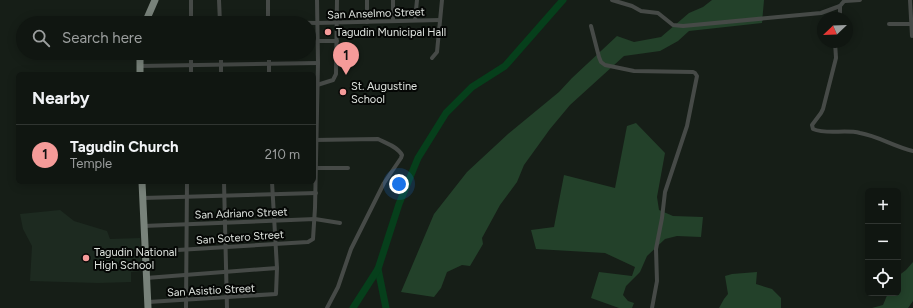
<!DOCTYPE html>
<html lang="en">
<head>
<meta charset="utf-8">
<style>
	body { margin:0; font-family:Figtree,sans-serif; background:#191f1a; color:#f1f3f6 }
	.controls { position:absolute; right:12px; bottom:12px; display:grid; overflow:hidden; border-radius:6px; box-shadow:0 2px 10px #0003 }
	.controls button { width:36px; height:36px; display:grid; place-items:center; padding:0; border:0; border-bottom:1px solid #303531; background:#101611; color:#f1f3f6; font:20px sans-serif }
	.compass { position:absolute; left:817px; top:12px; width:36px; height:36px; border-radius:50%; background:#101611; box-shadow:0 2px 10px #0003; rotate:247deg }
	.you { position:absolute; left:399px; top:184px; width:14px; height:14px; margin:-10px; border:3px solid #fff; border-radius:50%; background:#1a73e8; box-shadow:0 0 0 6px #1a73e833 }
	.badge { display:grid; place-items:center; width:26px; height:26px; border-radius:50%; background:#f59b99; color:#111; font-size:13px; font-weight:700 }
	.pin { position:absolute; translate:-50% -33px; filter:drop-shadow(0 1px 2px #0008) }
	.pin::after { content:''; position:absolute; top:21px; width:14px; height:12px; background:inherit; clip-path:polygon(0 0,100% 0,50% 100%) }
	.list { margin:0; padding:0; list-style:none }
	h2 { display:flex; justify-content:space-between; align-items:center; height:52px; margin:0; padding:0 16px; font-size:17px }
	h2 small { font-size:13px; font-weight:400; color:#9c9f9f }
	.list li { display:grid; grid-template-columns:26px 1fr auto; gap:12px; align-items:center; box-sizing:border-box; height:60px; padding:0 16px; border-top:1px solid #303531 }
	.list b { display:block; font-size:15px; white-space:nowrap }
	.list p { margin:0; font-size:13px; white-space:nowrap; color:#9c9f9f }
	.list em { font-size:13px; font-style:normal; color:#9c9f9f }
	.icon { flex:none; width:22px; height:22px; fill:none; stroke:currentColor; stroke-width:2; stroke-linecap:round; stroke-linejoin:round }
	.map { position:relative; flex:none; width:913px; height:308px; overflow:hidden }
	.search { position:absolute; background:#101611; box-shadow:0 2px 10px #0003; left:16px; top:16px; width:300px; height:44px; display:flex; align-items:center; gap:10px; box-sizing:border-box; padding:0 14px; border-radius:22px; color:#9c9f9f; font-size:15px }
	.panel { position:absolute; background:#101611; box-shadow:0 2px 10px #0003; left:16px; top:72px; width:300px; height:112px; border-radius:6px }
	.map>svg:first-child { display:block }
	.built { fill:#1d2a20 }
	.green { fill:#23412a }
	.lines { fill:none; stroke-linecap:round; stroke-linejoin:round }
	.river { stroke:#063f1b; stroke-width:7 }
	.minor { stroke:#464a47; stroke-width:4 }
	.trunk { stroke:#78827a; stroke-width:7 }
	.poi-dot { fill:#f59b99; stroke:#050705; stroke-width:1.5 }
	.labels { text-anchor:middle; stroke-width:4; stroke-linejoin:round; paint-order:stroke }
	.street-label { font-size:11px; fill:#dfe4df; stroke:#050705 }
	.poi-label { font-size:11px; fill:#dfe4df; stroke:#050705; text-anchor:start }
</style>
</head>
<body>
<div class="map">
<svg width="913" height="308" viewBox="0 0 913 308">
	<rect width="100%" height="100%" fill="#161e17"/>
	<!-- built -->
	<path class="built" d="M60 210 74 221 107 231 110 239 140 238 142 271 131 272V282L98 283 30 281 32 246 23 229 20 214Z"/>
	<!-- green -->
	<g class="green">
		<path d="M712 0H764L762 23 689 31 678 41 660 51 624 56 570 105 550 129 524 165 517 182 500 205 482 238 483 244 470 266 462 265 447 272 441 288 434 297 401 292 434 214 467 172 508 134 559 92 572 78 617 36 634 42 661 37 689 13 703 7Z"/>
		<path d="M636 123 665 153 657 197 659 210 673 216 703 217 701 237 677 236 665 239 647 256 640 272 626 286 623 295 628 301 634 303 632 308H619L591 298 599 272 632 276 635 267 605 253 536 249 531 230 554 227 564 175 615 188 627 126Z"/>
		<path d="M913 262V301L908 308H872L883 305 888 293H898V276L906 270Z"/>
		<path d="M757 272 756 284 772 289 781 298V308H719L724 299 728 294 725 276 732 274Z"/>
	</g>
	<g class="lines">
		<!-- river -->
		<g class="river">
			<path d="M378 269 386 308"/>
			<path d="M353 308 378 269 399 204 418 158 446 113 472 87 505 66 563 0"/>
		</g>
		<!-- minor -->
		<g class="minor">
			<path d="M219 0 220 23"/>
			<path d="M268 0V23"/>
			<path d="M367 0V22"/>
			<path d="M612 0 632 6 641 11 658 13 673 25 683 26 821 13 840 6 845 0"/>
			<path d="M910 0 912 36"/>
			<path d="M845 1 860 0"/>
			<path d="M840 18V6"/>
			<path d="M415 20 417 0"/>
			<path d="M393 21V0"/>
			<path d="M146 22 191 23 268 22 317 23 440 20"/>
			<path d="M191 23V0"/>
			<path d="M889 24H912"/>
			<path d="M591 26 599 57 601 62 605 65 634 71 693 72 695 73 697 76 687 126 665 192 662 218 656 249 657 281 652 308"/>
			<path d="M317 41H337"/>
			<path d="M835 42 836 58 823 109 821 113 812 125 813 129C827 135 845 129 860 133 878 136 895 147 913 151"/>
			<path d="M221 53V74"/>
			<path d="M269 53V74"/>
			<path d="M432 58 437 52 442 0"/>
			<path d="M140 66 318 63"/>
			<path d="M191 74V53"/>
			<path d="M314 86 333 80 336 74 337 0"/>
			<path d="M314 140 378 139C386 143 398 147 402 155L401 158 384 183 351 249 338 287 327 308"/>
			<path d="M314 168H348"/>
			<path d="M224 182 227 308"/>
			<path d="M143 198 316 193"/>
			<path d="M143 226 315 219 340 223"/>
			<path d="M145 252 308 242 313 239 315 208 318 63 317 0"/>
			<path d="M146 278 277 268"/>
			<path d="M148 302 276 294 277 268 272 182"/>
			<path d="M186 308 187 182"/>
		</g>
		<!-- trunk -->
		<g class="trunk">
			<path d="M145 23 155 0"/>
			<path d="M140 74V53"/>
			<path d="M142 182 148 308"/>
		</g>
	</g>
	<!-- markers -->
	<g class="poi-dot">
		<circle cx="328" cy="32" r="4"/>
		<circle cx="343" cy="92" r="4"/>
		<circle cx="86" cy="258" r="4"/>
	</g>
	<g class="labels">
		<!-- street labels -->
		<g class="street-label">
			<text transform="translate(376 13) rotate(-2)" y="4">San Anselmo Street</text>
			<text transform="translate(241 213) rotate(-2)" y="4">San Adriano Street</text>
			<text transform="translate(240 237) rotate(-4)" y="4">San Sotero Street</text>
			<text transform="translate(211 290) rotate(-3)" y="4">San Asistio Street</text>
		</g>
		<!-- poi labels -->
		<g class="poi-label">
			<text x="336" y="36">Tagudin Municipal Hall</text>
			<text x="351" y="90">St. Augustine<tspan x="351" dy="13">School</tspan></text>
			<text x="94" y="256">Tagudin National<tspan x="94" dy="13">High School</tspan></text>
		</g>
	</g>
</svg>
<div class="controls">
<button>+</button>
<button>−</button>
<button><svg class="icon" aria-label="locate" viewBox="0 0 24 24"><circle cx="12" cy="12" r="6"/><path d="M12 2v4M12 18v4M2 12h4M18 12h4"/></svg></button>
</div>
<svg class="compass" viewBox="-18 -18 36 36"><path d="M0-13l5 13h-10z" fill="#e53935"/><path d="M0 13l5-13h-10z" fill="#9c9f9f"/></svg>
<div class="you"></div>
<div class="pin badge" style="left:346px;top:75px">1</div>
<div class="search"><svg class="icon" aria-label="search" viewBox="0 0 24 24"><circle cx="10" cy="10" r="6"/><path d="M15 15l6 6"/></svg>Search here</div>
<section class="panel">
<h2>Nearby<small></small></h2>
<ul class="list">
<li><span class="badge">1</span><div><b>Tagudin Church</b><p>Temple</p></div><em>210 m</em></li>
</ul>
</section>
</div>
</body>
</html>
